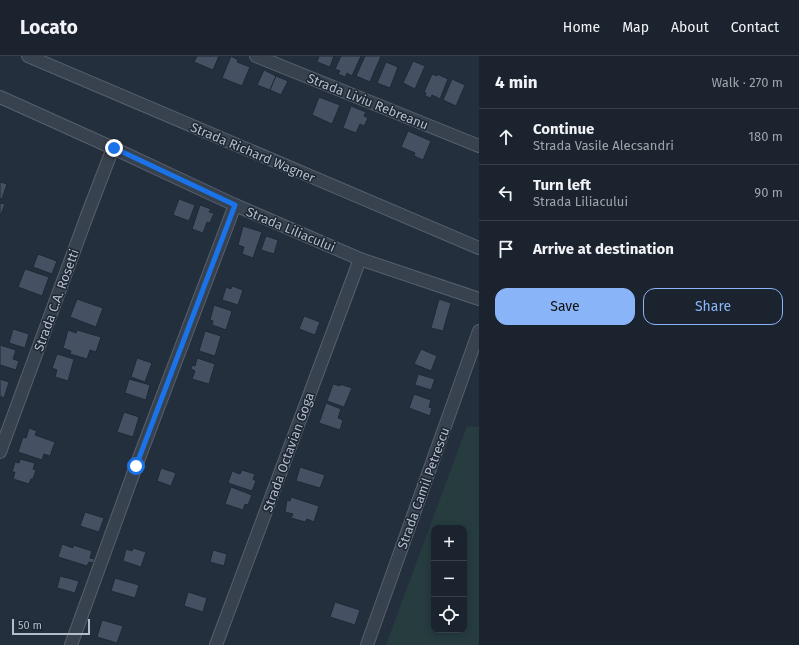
<!DOCTYPE html>
<html lang="en">
<head>
<meta charset="utf-8">
<style>
	body { margin:0; font-family:"Fira Sans",sans-serif; background:#242b36; color:#f1f3f6 }
	.controls { position:absolute; right:12px; bottom:12px; display:grid; overflow:hidden; border-radius:8px; box-shadow:0 2px 10px #0003 }
	.controls button { width:36px; height:36px; display:grid; place-items:center; padding:0; border:0; border-bottom:1px solid #39404a; background:#1b232e; color:#f1f3f6; font:20px sans-serif }
	.scale { position:absolute; left:12px; bottom:10px; width:78px; box-sizing:border-box; padding-left:4px; border:2px solid #b4bcc9; border-top:0; font-size:11px; line-height:14px; white-space:nowrap; color:#b4bcc9; -webkit-text-stroke:3px #1d2633; paint-order:stroke }
	.stop { position:absolute; width:12px; height:12px; margin:-9px; border:3px solid #1a73e8; border-radius:50%; background:#fff }
	.stop.end { background:#1a73e8; border-color:#fff; box-shadow:0 1px 4px #0008 }
	.list { margin:0; padding:0; list-style:none }
	h2 { display:flex; justify-content:space-between; align-items:center; height:52px; margin:0; padding:0 16px; font-size:17px }
	h2 small { font-size:13px; font-weight:400; color:#a0a4aa }
	.list li { display:grid; grid-template-columns:26px 1fr auto; gap:12px; align-items:center; box-sizing:border-box; height:56px; padding:0 16px; border-top:1px solid #39404a }
	.list b { display:block; font-size:15px; white-space:nowrap }
	.list p { margin:0; font-size:13px; white-space:nowrap; color:#a0a4aa }
	.list em { font-size:13px; font-style:normal; color:#a0a4aa }
	.actions { display:flex; gap:8px; padding:12px 16px }
	.actions a { flex:1; padding:9px 0; border:1px solid #8ab4f8; border-radius:12px; text-align:center; font-size:14px; color:#8ab4f8 }
	.actions .main { background:#8ab4f8; color:#111 }
	.icon { flex:none; width:22px; height:22px; fill:none; stroke:currentColor; stroke-width:2; stroke-linecap:round; stroke-linejoin:round }
	.map { position:relative; flex:none; width:479px; height:589px; overflow:hidden }
	header { display:flex; align-items:center; gap:24px; box-sizing:border-box; height:56px; padding:0 20px; background:#1b232e; border-bottom:1px solid #39404a }
	header strong { font-size:19px }
	nav { display:flex; gap:22px; margin-inline-start:auto; font-size:14px }
	main { display:flex }
	aside { flex:1; background:#1b232e }
	.map>svg:first-child { display:block }
	.green { fill:#263c3f; fill-rule:evenodd }
	.building { fill:#455162; stroke:#1f2835 }
	.lines { fill:none; stroke-linecap:round; stroke-linejoin:round }
	.street-casing { stroke:#565f6c; stroke-width:14 }
	.street { stroke:#38414e; stroke-width:12 }
	.route { stroke:#1a73e8; stroke-width:5 }
	.labels { text-anchor:middle; stroke-width:3; stroke-linejoin:round; paint-order:stroke }
	.street-label { font-size:13px; fill:#b4bcc9; stroke:#1d2633 }
</style>
</head>
<body>
<header>
<strong>Locato</strong>
<nav><a>Home</a><a>Map</a><a>About</a><a>Contact</a></nav>
</header>
<main>
<div class="map">
<svg width="479" height="589" viewBox="0 0 479 589">
	<rect width="100%" height="100%" fill="#242f3e"/>
	<!-- green -->
	<path class="green" d="M467 370 479 371V589H386ZM434 472H464V574H434Z"/>
	<!-- building -->
	<g class="building">
		<path d="M197 0H219L213 14 194 6Z"/>
		<path d="M231 0 238 4 237 6 250 11 242 30 222 22Z"/>
		<path d="M319 0H334L330 11 317 6Z"/>
		<path d="M341 0H361L352 20 347 17 345 21 338 18 340 15 335 13Z"/>
		<path d="M365 0H381L370 26 356 20Z"/>
		<path d="M413 5 425 10 415 33 403 27Z"/>
		<path d="M386 6 398 11 390 32 377 27Z"/>
		<path d="M264 14 276 20 270 34 257 29Z"/>
		<path d="M432 18 437 20V18L448 23 440 43 432 39 431 42 425 40 426 37 424 36Z"/>
		<path d="M276 20 288 25 281 39 270 34Z"/>
		<path d="M452 23 465 29 456 50 443 44Z"/>
		<path d="M319 41 340 49 332 68 312 59Z"/>
		<path d="M351 50 366 56 364 60 368 62 364 70 360 68 356 77 343 72Z"/>
		<path d="M408 75 431 85 423 104 414 100 415 97 401 91Z"/>
		<path d="M0 126 7 128 2 143H0Z"/>
		<path d="M179 143 195 149 189 165 173 159Z"/>
		<path d="M0 147 5 148 0 161Z"/>
		<path d="M200 149 211 153 209 156 214 157 210 167 207 166 203 177 192 173Z"/>
		<path d="M243 170 262 176 253 202 242 198 244 191 238 189Z"/>
		<path d="M266 180 278 184 274 198 261 194Z"/>
		<path d="M38 198 57 205 52 218 33 211Z"/>
		<path d="M25 213 49 221 42 240 18 231Z"/>
		<path d="M232 230 243 234 238 249 222 244 226 231 231 233Z"/>
		<path d="M77 243 103 252 96 271 70 261Z"/>
		<path d="M439 243 451 247 443 275 431 272Z"/>
		<path d="M214 249 232 255 226 274 212 269 213 265 210 264Z"/>
		<path d="M304 260 320 266 315 279 299 273Z"/>
		<path d="M13 273 29 278 25 292 9 287Z"/>
		<path d="M68 274 76 277 77 274 101 281 96 296 90 294 87 303 70 298 71 295 63 292Z"/>
		<path d="M205 275 221 280 215 300 199 295Z"/>
		<path d="M0 289 16 294 13 303 19 305 16 314 0 309Z"/>
		<path d="M421 293 437 300 431 315 414 308Z"/>
		<path d="M57 298 74 303 68 325 55 321 57 314 52 312Z"/>
		<path d="M137 302 152 307 145 326 131 321Z"/>
		<path d="M197 302 215 308 209 328 192 323 195 315 191 313 192 309 195 310Z"/>
		<path d="M418 318 435 323 431 334 415 329Z"/>
		<path d="M0 323 9 326 4 342 0 340Z"/>
		<path d="M129 323 150 329 146 344 125 337Z"/>
		<path d="M333 328 340 330V328L352 332 344 351 327 345Z"/>
		<path d="M414 338 431 344 429 351 432 352 430 360 409 352Z"/>
		<path d="M326 347 341 353 338 362 343 364 340 374 319 367Z"/>
		<path d="M124 356 139 361 133 381 117 376Z"/>
		<path d="M29 372 37 375 35 379 55 386 50 400 44 398 42 404 18 396 23 381 26 382Z"/>
		<path d="M20 403 35 407 33 413 36 414 33 423H31L29 428 13 423 15 416H12L15 406 19 407Z"/>
		<path d="M300 411 325 419 320 432 296 425Z"/>
		<path d="M161 412 176 417 171 430 157 425Z"/>
		<path d="M242 414 255 418 253 423 256 425 252 435 228 427 232 415 240 418Z"/>
		<path d="M231 431 252 439 248 449 245 448 243 454 225 448Z"/>
		<path d="M291 441 319 450 314 466 307 463 305 466 291 462 293 458 285 456 287 444 290 445Z"/>
		<path d="M85 456 104 462 99 476 80 470Z"/>
		<path d="M62 488 73 492V489L92 495 90 502 95 503 93 507 89 506 87 510 58 501Z"/>
		<path d="M133 492 146 496 141 511 123 505 126 493 132 495Z"/>
		<path d="M213 494 227 498 224 510 210 506Z"/>
		<path d="M60 520 79 525 75 537 57 532Z"/>
		<path d="M115 522 139 529 135 542 111 535Z"/>
		<path d="M188 536 207 542 203 556 184 550Z"/>
		<path d="M335 546 360 554 355 569 330 561Z"/>
		<path d="M102 564 123 570 117 587 97 581Z"/>
	</g>
	<g class="lines">
		<defs>
			<g id="street">
				<path d="M28 0 479 192"/>
				<path d="M256 0 479 90"/>
				<path d="M0 41 113 92 235 149 360 203 479 243"/>
				<path d="M0 396 88 157 113 92"/>
				<path d="M71 589 136 410 235 149"/>
				<path d="M216 589 360 203"/>
				<path d="M367 589 479 275"/>
			</g>
		</defs>
		<!-- street casing -->
		<use href="#street" class="street-casing"/>
		<!-- street -->
		<use href="#street" class="street"/>
	</g>
	<g class="lines">
		<!-- route -->
		<path class="route" d="M114 92 235 149 136 410"/>
	</g>
	<g class="labels">
		<!-- street labels -->
		<g class="street-label">
			<text transform="translate(368 45) rotate(22)" y="5">Strada Liviu Rebreanu</text>
			<text transform="translate(253 96) rotate(23)" y="5">Strada Richard Wagner</text>
			<text transform="translate(291 173) rotate(23)" y="5">Strada Liliacului</text>
			<text transform="translate(56 244) rotate(-70)" y="5">Strada C.A. Rosetti</text>
			<text transform="translate(288 396) rotate(-70)" y="5">Strada Octavian Goga</text>
			<text transform="translate(423 432) rotate(-70)" y="5">Strada Camil Petrescu</text>
		</g>
	</g>
</svg>
<div class="controls">
<button>+</button>
<button>−</button>
<button><svg class="icon" aria-label="locate" viewBox="0 0 24 24"><circle cx="12" cy="12" r="6"/><path d="M12 2v4M12 18v4M2 12h4M18 12h4"/></svg></button>
</div>
<div class="scale">50 m</div>
<div class="stop" style="left:136px;top:410px"></div>
<div class="stop end" style="left:114px;top:92px"></div>
</div>
<aside>
<h2>4 min<small>Walk · 270 m</small></h2>
<ul class="list">
<li><svg class="icon" aria-label="ahead" viewBox="0 0 24 24"><path d="M12 20V5M6 11l6-6 6 6"/></svg><div><b>Continue</b><p>Strada Vasile Alecsandri</p></div><em>180 m</em></li>
<li><svg class="icon" aria-label="left" viewBox="0 0 24 24"><path d="M17 20v-9H6M10 6l-5 5 5 5"/></svg><div><b>Turn left</b><p>Strada Liliacului</p></div><em>90 m</em></li>
<li><svg class="icon" aria-label="arrive" viewBox="0 0 24 24"><path d="M6 21V4h12l-3 4 3 4H6"/></svg><div><b>Arrive at destination</b></div></li>
</ul>
<div class="actions"><a class="main">Save</a><a>Share</a></div>
</aside>
</main>
</body>
</html>
